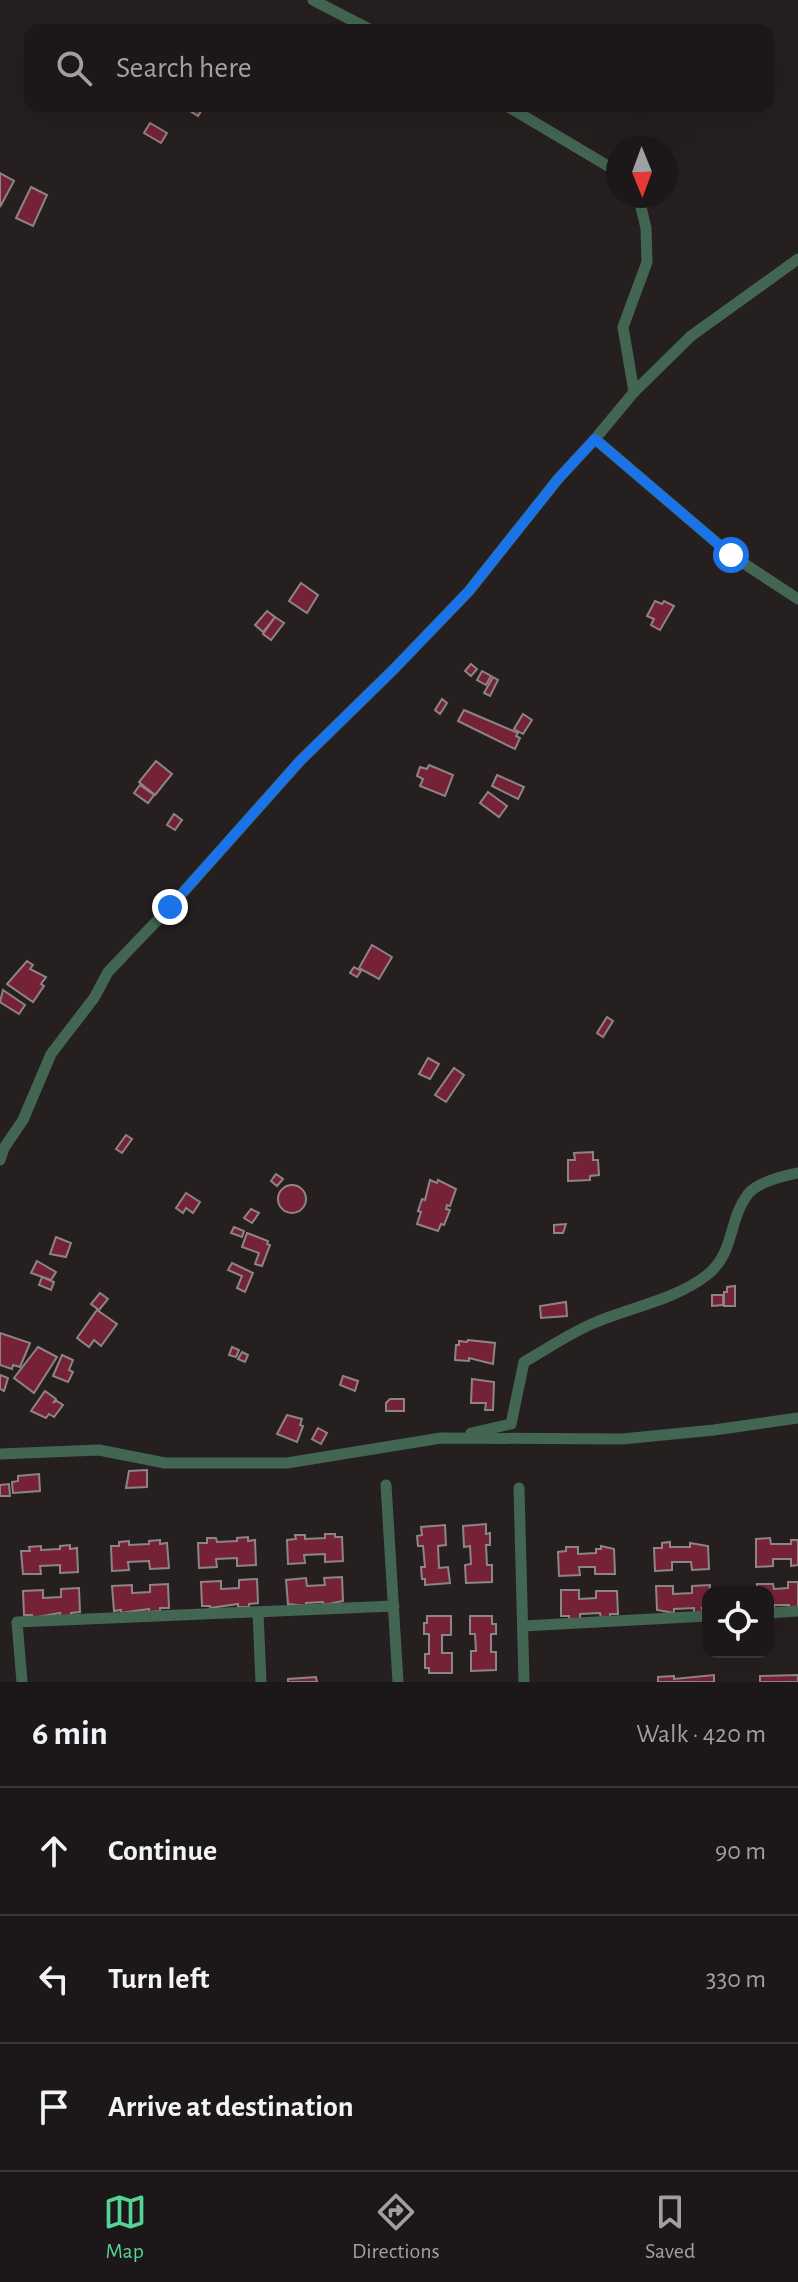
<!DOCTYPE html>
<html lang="en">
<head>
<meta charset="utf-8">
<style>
	body { margin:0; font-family:"Alegreya Sans",sans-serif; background:#252021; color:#f1f3f6 }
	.controls { position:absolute; right:24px; bottom:24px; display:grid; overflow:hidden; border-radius:16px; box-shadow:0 8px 32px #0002 }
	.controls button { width:72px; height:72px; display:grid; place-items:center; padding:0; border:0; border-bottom:2px solid #3a3637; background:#1c1718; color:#f1f3f6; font:40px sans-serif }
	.compass { position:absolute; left:606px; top:136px; width:72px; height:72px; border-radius:50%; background:#1c1718; box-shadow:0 8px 32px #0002; rotate:179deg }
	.stop { position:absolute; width:24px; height:24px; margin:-18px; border:6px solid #1a73e8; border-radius:50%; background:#fff }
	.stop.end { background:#1a73e8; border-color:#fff; box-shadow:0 2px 8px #0008 }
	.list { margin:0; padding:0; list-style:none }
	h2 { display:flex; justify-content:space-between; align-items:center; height:104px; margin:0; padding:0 32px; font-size:34px }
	h2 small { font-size:26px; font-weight:400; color:#a09fa2 }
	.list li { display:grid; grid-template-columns:52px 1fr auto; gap:24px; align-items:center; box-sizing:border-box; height:128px; padding:0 32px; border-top:2px solid #3a3637 }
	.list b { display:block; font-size:30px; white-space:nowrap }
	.list em { font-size:26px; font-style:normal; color:#a09fa2 }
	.icon { flex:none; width:44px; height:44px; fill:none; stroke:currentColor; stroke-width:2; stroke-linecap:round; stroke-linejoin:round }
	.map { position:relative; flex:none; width:798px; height:1682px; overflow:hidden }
	.search { position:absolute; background:#1c1718; box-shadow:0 8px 32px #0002; left:24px; right:24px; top:24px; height:88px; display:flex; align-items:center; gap:20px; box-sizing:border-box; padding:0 28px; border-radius:16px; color:#a09fa2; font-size:30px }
	.sheet { height:488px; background:#1c1718 }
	nav { display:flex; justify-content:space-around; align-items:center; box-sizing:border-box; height:112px; border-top:2px solid #3a3637; background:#1c1718; font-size:22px; color:#a09fa2 }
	nav a { display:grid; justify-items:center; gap:4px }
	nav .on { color:#54d396 }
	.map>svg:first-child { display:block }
	.building { fill:#762236; stroke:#8d8485; stroke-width:2 }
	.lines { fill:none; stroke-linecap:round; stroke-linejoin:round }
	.street { stroke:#426652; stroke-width:11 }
	.route { stroke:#1a73e8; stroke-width:10 }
</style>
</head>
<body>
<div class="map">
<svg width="798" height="1682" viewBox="0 0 798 1682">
	<rect width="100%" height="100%" fill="#261f20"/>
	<!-- building -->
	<g class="building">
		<path d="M189 106H204L198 116 187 109Z"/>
		<path d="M150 123 167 133 161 143 144 133Z"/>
		<path d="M0 173 14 181 0 207Z"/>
		<path d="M31 187 47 195 33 226 16 218Z"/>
		<path d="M301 583 318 595 307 613 289 601Z"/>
		<path d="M655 601 662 604 664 601 674 606 660 630 651 625 654 619 647 616Z"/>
		<path d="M267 611 275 617 263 632 255 625Z"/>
		<path d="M275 617 284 623 271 640 263 634Z"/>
		<path d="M471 664 477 669 471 676 465 671Z"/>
		<path d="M482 671 491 676 486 685 477 680Z"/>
		<path d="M493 677 498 680 490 696 484 693Z"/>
		<path d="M442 699 447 703 440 714 435 710Z"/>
		<path d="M464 710 518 733 516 736 520 738 515 749 458 721Z"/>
		<path d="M523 714 532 720 523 734 514 729Z"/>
		<path d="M156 761 172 774 155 795 139 782Z"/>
		<path d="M429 765 453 775 445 796 420 786 423 779 417 776 420 767 427 769Z"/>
		<path d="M497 775 524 787 518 799 492 786Z"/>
		<path d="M140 785 154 795 148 803 134 793Z"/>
		<path d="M488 792 507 806 499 817 480 803Z"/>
		<path d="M174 814 182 820 175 830 167 825Z"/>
		<path d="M372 945 392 957 379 979 359 968Z"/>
		<path d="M27 961 33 965 30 969 46 977 41 984 44 986 33 1002 7 984Z"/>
		<path d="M354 967 361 971 357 977 350 973Z"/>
		<path d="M3 990 25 1005 19 1014 0 1002Z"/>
		<path d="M607 1017 613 1021 603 1037 597 1033Z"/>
		<path d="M428 1058 439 1064 430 1079 419 1074Z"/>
		<path d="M454 1068 464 1075 446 1102 435 1095Z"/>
		<path d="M126 1135 132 1139 122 1153 116 1149Z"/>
		<path d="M593 1152V1160H598L599 1175 590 1176V1180L568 1181V1160H575L574 1153Z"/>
		<path d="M276 1174 283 1179 277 1186 271 1181Z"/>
		<path d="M430 1180 437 1183 438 1180 456 1189 450 1206 447 1205 446 1209 450 1210 444 1225 441 1224 438 1231 417 1224 421 1212 418 1211 422 1199 425 1200Z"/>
		<circle cx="292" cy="1199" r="14"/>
		<path d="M186 1193 200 1202 193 1213 186 1208 183 1213 176 1208Z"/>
		<path d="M251 1209 259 1213 252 1223 244 1218Z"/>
		<path d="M566 1224 563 1233H554V1225Z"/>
		<path d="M234 1227 244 1231 242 1237 231 1233Z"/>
		<path d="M247 1233 268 1241 267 1244 270 1245 262 1266 255 1264 259 1253 242 1247Z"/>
		<path d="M56 1237 71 1243 66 1257 50 1254Z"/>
		<path d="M37 1261 56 1272 51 1280 31 1273Z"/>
		<path d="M232 1263 253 1273 245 1292 237 1288 242 1276 228 1270Z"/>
		<path d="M42 1277 54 1282 51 1290 39 1285Z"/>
		<path d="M735 1286V1306H724V1292H727V1287Z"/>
		<path d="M100 1293 108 1299 99 1310 91 1304Z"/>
		<path d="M712 1295H723V1305L712 1306Z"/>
		<path d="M566 1302 567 1316 541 1318 540 1306Z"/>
		<path d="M97 1310 117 1324 101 1346 94 1340 89 1347 77 1338Z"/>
		<path d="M0 1333 30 1343 20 1367 13 1365 12 1369 0 1365Z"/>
		<path d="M468 1340 495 1343 493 1364 469 1358V1361L455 1360 456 1345H459V1341L467 1342Z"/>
		<path d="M38 1347 57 1357 34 1393 14 1378Z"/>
		<path d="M232 1347 239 1350 236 1357 229 1355Z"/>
		<path d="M242 1352 248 1355 245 1362 238 1359Z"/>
		<path d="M62 1355 73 1360 69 1370 73 1372 68 1382 53 1376Z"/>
		<path d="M0 1375 8 1378 4 1391 0 1389Z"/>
		<path d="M343 1376 358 1381 355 1391 340 1385Z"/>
		<path d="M472 1379 494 1382 493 1410H485L486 1403H471Z"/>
		<path d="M45 1391 56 1399 54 1402 57 1401 63 1405 54 1417 49 1414 46 1418 31 1411Z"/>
		<path d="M390 1399H404V1411H386V1403Z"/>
		<path d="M287 1415 302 1419 300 1425 303 1426 297 1442 277 1434Z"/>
		<path d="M318 1428 327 1433 321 1444 312 1439Z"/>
		<path d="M147 1470V1487L126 1488 129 1471Z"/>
		<path d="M39 1474 40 1491 13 1493 12 1482 18 1481V1476Z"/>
		<path d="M9 1484 10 1496H0V1485Z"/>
		<path d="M486 1524V1534L490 1533V1545H486L487 1565H492V1582L466 1583 465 1565 471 1564 470 1546 464 1547 463 1526Z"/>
		<path d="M445 1525 446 1545 438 1546 439 1568 448 1567 450 1583 425 1585V1579H422L421 1567H425L423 1546H418L417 1536 422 1535 421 1527Z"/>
		<path d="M325 1534H335V1537H342L343 1561 325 1562V1554L304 1555 305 1563 288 1564 287 1540 296 1539 295 1535H305V1539L325 1538Z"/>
		<path d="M248 1537V1541L255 1540 256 1565 237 1566V1558L216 1559 217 1567 199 1568 198 1543H207V1538H216L217 1542 237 1541V1538Z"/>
		<path d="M770 1538 771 1544H791V1540H798V1565L791 1566V1559H773V1566L756 1567V1539Z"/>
		<path d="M160 1540V1544L167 1543 169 1568 150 1569 149 1561 128 1562 129 1570 112 1571 111 1546H119V1542L129 1541V1545L149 1544V1541Z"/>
		<path d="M670 1542V1547H690V1543L708 1546 709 1569 692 1570 691 1562H672V1570L655 1571 654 1548H662V1543Z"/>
		<path d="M70 1545V1549L77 1548 78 1572 60 1573V1565L40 1566 41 1574H23L21 1551H30L29 1547 41 1546V1550L60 1549V1546Z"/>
		<path d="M601 1546 614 1549 615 1574H595V1567H579L580 1575 559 1576 558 1552 566 1551V1547H578V1554L596 1553V1549H601Z"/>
		<path d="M342 1577 343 1601 324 1605 323 1602 306 1603V1606L288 1604 286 1580 306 1578 307 1586 325 1585 324 1578Z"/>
		<path d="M257 1579 258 1603 249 1604V1607H238V1604L210 1608V1606H202L201 1582 221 1581V1589L239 1588V1580Z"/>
		<path d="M788 1582H798V1610H789V1605H774V1610H768V1592H757V1584H773L774 1589 788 1588Z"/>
		<path d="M168 1584 169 1608H160V1611L149 1612V1609L121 1613V1610L114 1611 112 1586 132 1585V1593L150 1592V1585Z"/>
		<path d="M710 1585 708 1608H702L703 1613H694V1608L674 1609V1613L657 1610 656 1586H673V1594L692 1593V1586Z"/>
		<path d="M79 1588 80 1612 71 1613V1616L60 1617V1613L32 1618V1615H24L23 1591 43 1590V1598L61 1597V1589Z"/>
		<path d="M561 1590H579V1599L596 1598V1591H617L618 1614H610V1618L601 1619 600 1613 580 1614V1619H569V1616H561Z"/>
		<path d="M427 1616H451V1635H442V1653H452V1673H429V1668H425V1654H429V1634H424V1623H427Z"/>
		<path d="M470 1616H492V1624H496V1634H491V1652H496V1670L471 1671V1651H476L475 1634H470Z"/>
		<path d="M714 1675V1682H658V1677L674 1676V1679Z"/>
		<path d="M798 1675V1682H760V1676Z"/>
		<path d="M316 1677 317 1682H288V1679Z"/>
	</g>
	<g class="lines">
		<!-- street -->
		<g class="street">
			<path d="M313 0 371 30"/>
			<path d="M507 106 618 172"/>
			<path d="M635 196 640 203 646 228 647 262 623 327 634 392 595 439 731 555 798 599"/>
			<path d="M634 392 691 336 798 259"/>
			<path d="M0 1160 4 1148 23 1120 51 1054 94 998 108 972 170 907 300 761 394 669 469 591 558 479 595 439"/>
			<path d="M471 1433 511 1424 524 1362C547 1349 570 1333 594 1323 631 1307 675 1300 707 1275 735 1253 728 1220 748 1194 758 1182 783 1176 798 1173"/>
			<path d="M0 1454 99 1450 165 1463H287L441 1438 622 1439 714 1430 798 1418"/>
			<path d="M386 1485 398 1682"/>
			<path d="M519 1488 524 1682"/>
			<path d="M258 1612 261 1682"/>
			<path d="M768 1613 798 1611"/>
			<path d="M523 1626 708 1616"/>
			<path d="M22 1682 17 1622 394 1606"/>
		</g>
	</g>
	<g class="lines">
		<!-- route -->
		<path class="route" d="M170 907 300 761 394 669 469 591 558 479 595 439 731 555"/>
	</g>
</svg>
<div class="controls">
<button><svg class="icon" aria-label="locate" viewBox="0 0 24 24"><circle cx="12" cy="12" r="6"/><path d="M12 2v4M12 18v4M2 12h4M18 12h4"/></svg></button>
</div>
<svg class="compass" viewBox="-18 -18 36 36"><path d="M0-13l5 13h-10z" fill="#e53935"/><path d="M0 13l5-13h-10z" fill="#a09fa2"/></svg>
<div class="stop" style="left:731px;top:555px"></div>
<div class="stop end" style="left:170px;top:907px"></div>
<div class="search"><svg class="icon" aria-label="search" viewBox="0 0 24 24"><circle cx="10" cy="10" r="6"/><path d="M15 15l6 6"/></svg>Search here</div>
</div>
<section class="sheet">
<h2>6 min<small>Walk · 420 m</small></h2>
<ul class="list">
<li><svg class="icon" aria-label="ahead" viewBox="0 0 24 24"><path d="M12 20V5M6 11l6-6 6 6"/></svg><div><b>Continue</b></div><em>90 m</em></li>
<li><svg class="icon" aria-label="left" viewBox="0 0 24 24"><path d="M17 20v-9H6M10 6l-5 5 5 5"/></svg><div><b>Turn left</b></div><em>330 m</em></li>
<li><svg class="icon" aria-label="arrive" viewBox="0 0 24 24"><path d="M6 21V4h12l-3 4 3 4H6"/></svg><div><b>Arrive at destination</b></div></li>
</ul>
</section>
<nav>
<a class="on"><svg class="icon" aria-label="map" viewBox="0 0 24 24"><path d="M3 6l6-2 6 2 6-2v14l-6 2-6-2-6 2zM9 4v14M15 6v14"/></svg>Map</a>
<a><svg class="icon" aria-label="directions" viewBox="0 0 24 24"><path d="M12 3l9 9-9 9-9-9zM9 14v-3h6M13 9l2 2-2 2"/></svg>Directions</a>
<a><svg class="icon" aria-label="saved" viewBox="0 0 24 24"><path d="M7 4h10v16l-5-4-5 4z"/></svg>Saved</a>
</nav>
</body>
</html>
